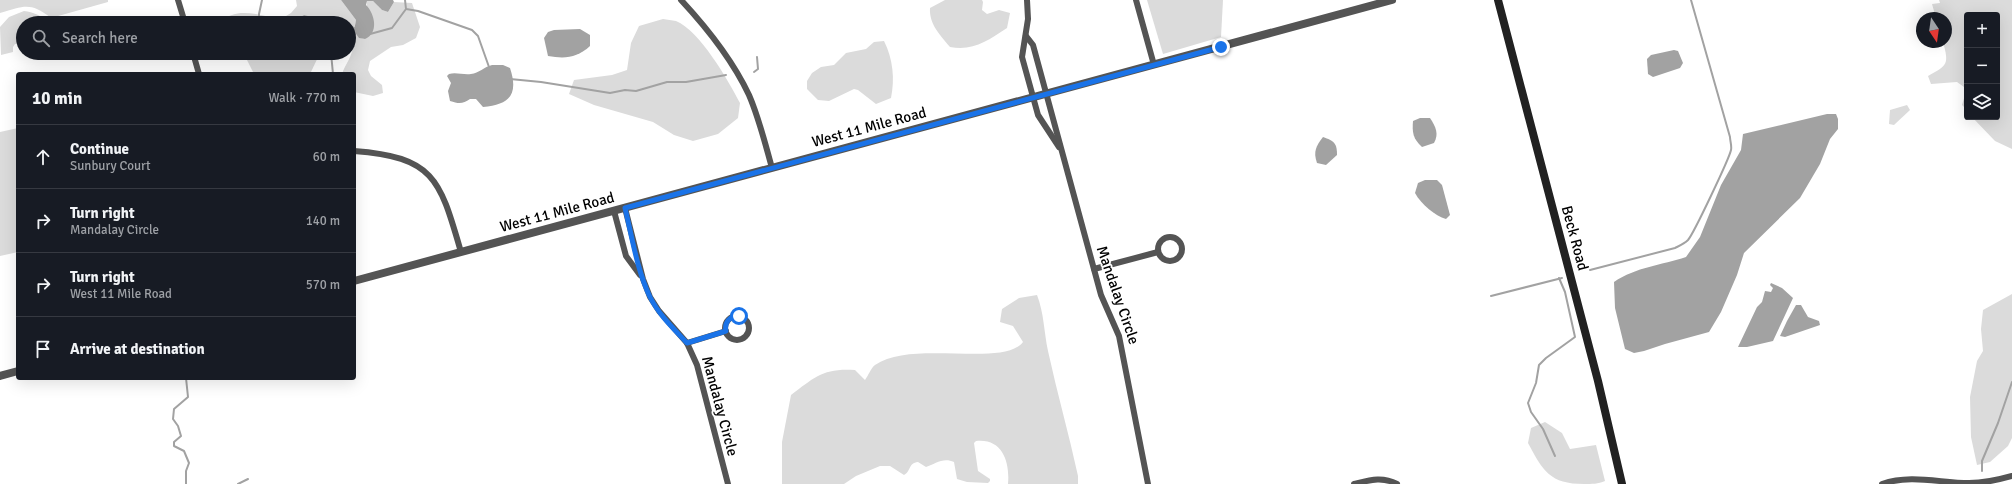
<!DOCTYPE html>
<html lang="en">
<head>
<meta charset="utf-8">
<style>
	body { margin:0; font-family:Signika,sans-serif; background:#20242c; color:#f1f3f6 }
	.controls { position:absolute; right:12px; top:12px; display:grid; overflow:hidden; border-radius:4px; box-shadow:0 4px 16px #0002 }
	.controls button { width:36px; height:36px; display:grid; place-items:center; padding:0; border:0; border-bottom:1px solid #363941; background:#171b24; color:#f1f3f6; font:20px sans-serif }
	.compass { position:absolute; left:1916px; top:12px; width:36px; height:36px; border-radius:50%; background:#171b24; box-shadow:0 4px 16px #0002; rotate:167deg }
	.stop { position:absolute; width:12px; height:12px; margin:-9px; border:3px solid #1a73e8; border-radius:50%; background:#fff }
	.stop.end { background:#1a73e8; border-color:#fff; box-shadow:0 1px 4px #0008 }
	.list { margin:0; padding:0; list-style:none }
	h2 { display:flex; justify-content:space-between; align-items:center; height:52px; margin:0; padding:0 16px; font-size:17px }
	h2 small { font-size:13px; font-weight:400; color:#9ea1a6 }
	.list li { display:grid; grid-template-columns:26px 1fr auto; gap:12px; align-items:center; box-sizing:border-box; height:64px; padding:0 16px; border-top:1px solid #363941 }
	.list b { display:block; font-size:15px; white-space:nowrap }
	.list p { margin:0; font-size:13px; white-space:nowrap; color:#9ea1a6 }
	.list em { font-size:13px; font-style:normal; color:#9ea1a6 }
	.icon { flex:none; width:22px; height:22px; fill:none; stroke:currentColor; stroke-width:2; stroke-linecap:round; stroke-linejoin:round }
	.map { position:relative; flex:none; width:2012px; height:484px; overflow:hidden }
	.search { position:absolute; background:#171b24; box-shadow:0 4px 16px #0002; left:16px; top:16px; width:340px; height:44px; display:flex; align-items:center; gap:10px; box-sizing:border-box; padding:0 14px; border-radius:22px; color:#9ea1a6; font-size:15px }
	.panel { position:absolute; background:#171b24; box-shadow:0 4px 16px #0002; left:16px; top:72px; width:340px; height:308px; border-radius:4px }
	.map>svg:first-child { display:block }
	.green { fill:#dbdbdb }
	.water { fill:#a2a2a2 }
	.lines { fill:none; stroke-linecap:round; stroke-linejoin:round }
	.stream { stroke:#a2a2a2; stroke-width:2 }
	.minor { stroke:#545454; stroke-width:6 }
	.tertiary { stroke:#545454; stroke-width:8 }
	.secondary { stroke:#212121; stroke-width:8 }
	.route { stroke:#1a73e8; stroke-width:5 }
	.labels { text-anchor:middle; stroke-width:3.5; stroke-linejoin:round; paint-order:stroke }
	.street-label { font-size:15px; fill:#000; stroke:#fff }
</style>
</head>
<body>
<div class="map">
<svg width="2012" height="484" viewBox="0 0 2012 484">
	<rect width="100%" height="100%" fill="#fff"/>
	<!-- green -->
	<g class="green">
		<path d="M0 0H108V2L51 18C30 2 25 6 0 13Z"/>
		<path d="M296 0H341L356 20 354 31 360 38 365 39 367 1H373L382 10 388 12 394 2 412 3 420 27 416 38 403 45 391 47 370 61 368 70 371 76 382 85 383 93 373 96 354 92V74H342C346 62 360 47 349 35V23H330L325 20 304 15 299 18 298 23H219C237 5 260 16 281 19L291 13 297 6Z"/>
		<path d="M945 0H982L983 2 982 10 987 14 999 10 1010 13 1007 28C987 41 974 51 950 47 940 35 929 24 930 8Z"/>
		<path d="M1147 0H1223L1221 37 1163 54Z"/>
		<path d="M1939 0H2012V149L1995 141 1972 117H1997V15H1967L1966 109 1962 105 1965 95 1964 87 1957 82 1931 84 1928 76C1948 65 1949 64 1943 42H1946V18H1936L1932 4 1940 3Z"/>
		<path d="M24 11C33 12 43 16 49 23H23V45L15 44 13 47V52L1 55 0 27 9 17Z"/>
		<path d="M663 19C667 20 672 20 676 21 700 31 728 80 740 103L738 118 718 134 693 141 674 135 653 122 594 105 569 94 574 80 612 75 627 70 631 43 639 26Z"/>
		<path d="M884 41C893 59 895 79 891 98L876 104 858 90 854 89 829 101 818 100 807 89V81L812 73 821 67 834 65 846 53 866 49 874 42Z"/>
		<path d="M248 53H320L310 74H254L247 60Z"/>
		<path d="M1907 105 1910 110 1894 125 1889 124 1890 110Z"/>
		<path d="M18 128V252L0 256V132Z"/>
		<path d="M2012 294V438L2008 446 1990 462 1977 465 1971 437 1970 397 1977 361 1983 351 1981 329 1983 310Z"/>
		<path d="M1037 295C1044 313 1044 332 1048 351 1057 393 1069 434 1078 476V484H1008C1010 463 1003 438 976 441L974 443 978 471 990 479V481L988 483 967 482 957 479 954 462C943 457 935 464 926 467L918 462C908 463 911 472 904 475L890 466H880L856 476 844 484H782V442L791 395C815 377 823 368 855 370L865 380C868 376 871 368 875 365 912 339 1003 368 1023 342L1013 326 1000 322 1002 309 1019 298Z"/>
		<path d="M1545 422 1562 433 1570 449 1596 445 1605 481C1598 484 1592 484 1584 484 1550 484 1543 471 1528 443L1531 428Z"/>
	</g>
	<!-- water -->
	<g class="water">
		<path d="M341 0H393L394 2 388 12 382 10 373 1H367L366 5C375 14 379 33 365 39L359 38 354 31 356 20Z"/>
		<path d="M304 15 325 20 330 23H298L299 18Z"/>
		<path d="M580 29 590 35V46C577 58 565 59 548 56L544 38 548 32 554 30Z"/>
		<path d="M1674 50 1678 51 1683 63 1680 68 1653 77 1648 74 1647 59 1651 55Z"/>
		<path d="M492 65H503L510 68C519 95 509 105 483 107L476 99H470C463 104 459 104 450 101L448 91 451 83 447 76 449 74C456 72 463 75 471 74 479 73 484 67 492 65Z"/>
		<path d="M1827 114H1836L1838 119V129L1830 139 1820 164 1800 198 1744 253 1737 275 1721 312 1709 332 1665 344 1644 351 1634 353 1625 349 1615 308 1614 282C1636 267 1662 265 1686 257L1700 237 1721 185 1741 150 1743 134Z"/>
		<path d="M1420 118H1430C1436 127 1439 134 1434 143L1422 147C1413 139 1412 132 1413 121Z"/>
		<path d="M1323 137C1334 141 1337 143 1337 155L1326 165 1317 163C1313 152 1316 146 1323 137Z"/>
		<path d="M1425 180H1437L1442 185 1450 215 1446 219C1435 216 1421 204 1415 193L1418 183Z"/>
		<path d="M1771 283 1782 288 1793 298 1773 341 1747 347H1738L1757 307 1762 302 1765 291 1771 292 1773 288 1770 285Z"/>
		<path d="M1796 305H1801L1808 317 1819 321 1820 325 1785 337 1780 336 1787 321Z"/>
	</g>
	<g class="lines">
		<!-- stream -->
		<g class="stream">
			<path d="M406 9 418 11 472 30 478 36 489 67"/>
			<path d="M259 23V14L262 0"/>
			<path d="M349 26 356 29"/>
			<path d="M370 34 392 28 406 9 405 0"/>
			<path d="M278 53 296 57 303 56 304 53"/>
			<path d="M331 53 333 74"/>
			<path d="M754 72 758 69 757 57"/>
			<path d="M510 79 541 82 610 93 625 90 636 91 667 82H686L726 75"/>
			<path d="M1590 270 1675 248C1679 246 1684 244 1688 240 1694 233 1729 159 1731 150 1732 146 1730 141 1730 137L1691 0"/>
			<path d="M1491 296 1562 278"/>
			<path d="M1555 456 1543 429 1531 412 1528 403 1536 383 1539 365 1546 358 1575 337 1565 292 1559 278"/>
			<path d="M1982 471V461L1998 423 2012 382"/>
			<path d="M186 484V471L189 463 184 451 174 446V442L181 436 178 426 173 419 174 409 188 397 186 378"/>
			<path d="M238 484 248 479"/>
		</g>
		<!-- minor -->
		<g class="minor">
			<path d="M178 0 185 23"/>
			<path d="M681 0C708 29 732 59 749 95 759 118 765 143 772 168"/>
			<path d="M1027 0 1028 19 1022 57 1038 115 1059 147"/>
			<path d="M1136 0 1154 65"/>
			<path d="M1026 36 1033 45 1101 295 1119 336 1148 484"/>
			<path d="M193 53 199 74"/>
			<path d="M354 151C435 157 440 180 461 252"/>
			<path d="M625 208 643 279 650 297 659 311 687 343 697 365 728 484"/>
			<path d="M614 211 626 256 640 275"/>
			<circle cx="1170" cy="249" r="12"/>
			<path d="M1094 269 1158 252"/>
			<circle cx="737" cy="328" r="12"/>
			<path d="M687 343 726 331"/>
			<path d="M1354 484C1370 480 1382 476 1397 484"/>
			<path d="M1882 484C1911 474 1940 483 1969 483 1983 483 1998 480 2012 476"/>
		</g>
		<!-- tertiary -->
		<g class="tertiary">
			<path d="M354 281 1392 0"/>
			<path d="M0 376 18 371"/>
		</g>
		<!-- secondary -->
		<path class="secondary" d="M1498 0 1598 381 1622 484"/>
	</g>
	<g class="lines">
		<!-- route -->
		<path class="route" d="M739 316C730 316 724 322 726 331L687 343C674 329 659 315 650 297 637 270 632 237 625 208L1221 47"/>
	</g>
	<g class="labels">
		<!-- street labels -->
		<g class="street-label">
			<text transform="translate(869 127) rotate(-15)" y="5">West 11 Mile Road</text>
			<text transform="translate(557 212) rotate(-15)" y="5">West 11 Mile Road</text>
			<text transform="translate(1575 238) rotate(75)" y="5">Beck Road</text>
			<text transform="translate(1118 295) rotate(71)" y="5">Mandalay Circle</text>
			<text transform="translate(720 406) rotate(75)" y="5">Mandalay Circle</text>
		</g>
	</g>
</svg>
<div class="controls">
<button>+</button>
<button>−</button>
<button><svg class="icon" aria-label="layers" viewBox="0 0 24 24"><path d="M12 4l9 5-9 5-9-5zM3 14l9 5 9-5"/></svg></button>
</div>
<svg class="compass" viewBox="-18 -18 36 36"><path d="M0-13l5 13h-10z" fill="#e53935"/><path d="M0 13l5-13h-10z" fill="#9ea1a6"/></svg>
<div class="stop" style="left:739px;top:316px"></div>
<div class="stop end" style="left:1221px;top:47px"></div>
<div class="search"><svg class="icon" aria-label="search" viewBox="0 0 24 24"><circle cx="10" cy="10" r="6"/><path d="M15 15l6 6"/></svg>Search here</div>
<section class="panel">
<h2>10 min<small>Walk · 770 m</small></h2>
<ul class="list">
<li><svg class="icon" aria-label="ahead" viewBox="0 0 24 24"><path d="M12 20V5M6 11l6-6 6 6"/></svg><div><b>Continue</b><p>Sunbury Court</p></div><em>60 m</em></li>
<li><svg class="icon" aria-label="right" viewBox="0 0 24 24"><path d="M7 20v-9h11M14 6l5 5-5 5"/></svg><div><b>Turn right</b><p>Mandalay Circle</p></div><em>140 m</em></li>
<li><svg class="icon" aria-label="right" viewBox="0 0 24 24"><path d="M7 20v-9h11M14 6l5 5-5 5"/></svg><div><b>Turn right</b><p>West 11 Mile Road</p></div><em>570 m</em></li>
<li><svg class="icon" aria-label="arrive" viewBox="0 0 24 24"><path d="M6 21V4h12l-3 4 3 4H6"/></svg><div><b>Arrive at destination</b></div></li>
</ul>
</section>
</div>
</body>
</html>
